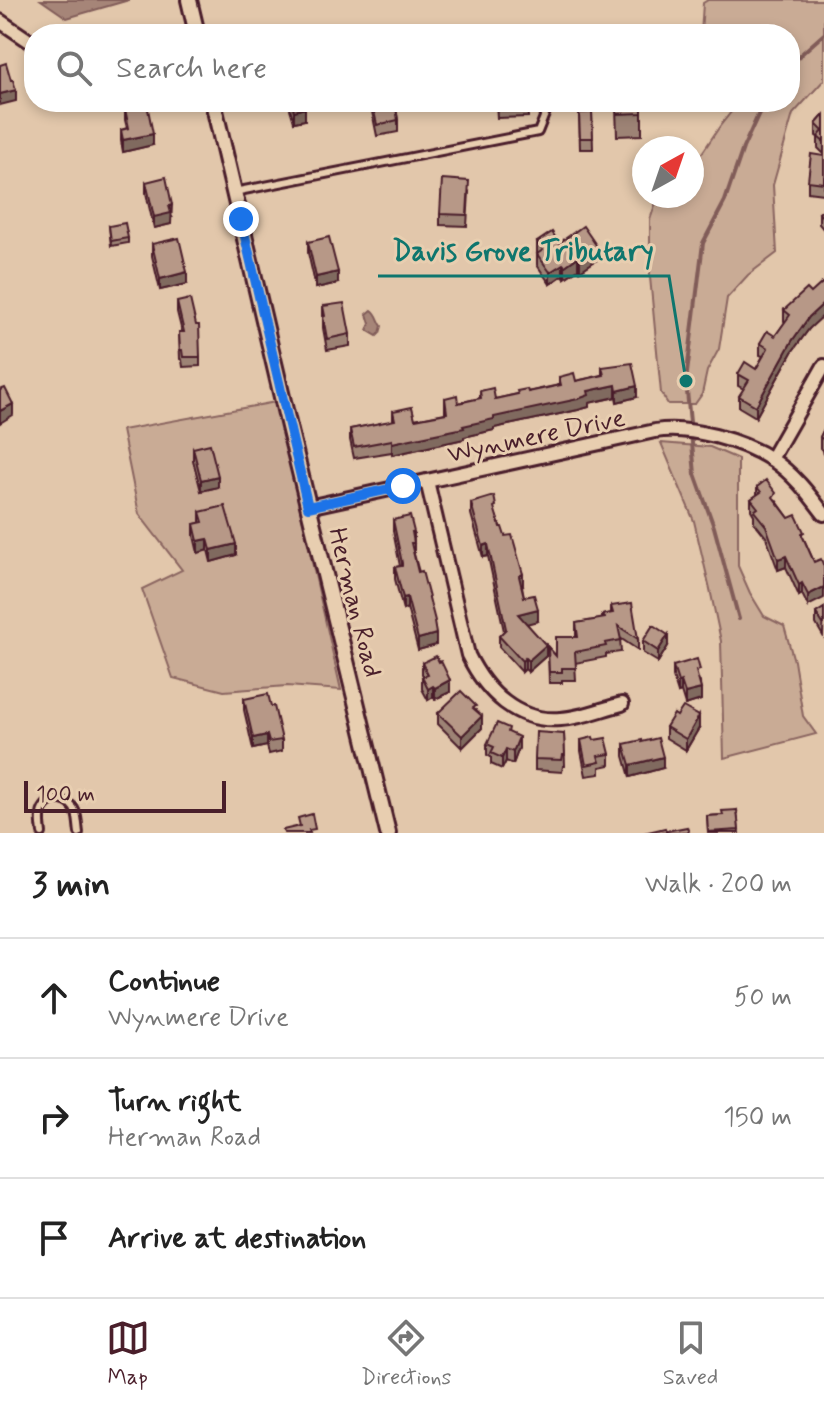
<!DOCTYPE html>
<html lang="en">
<head>
<meta charset="utf-8">
<style>
	body { margin:0; font-family:Mynerve,sans-serif; background:#f2f2f2; color:#222 }
	.compass { position:absolute; left:632px; top:136px; width:72px; height:72px; border-radius:50%; background:#fff; box-shadow:0 4px 12px #0003; rotate:40deg }
	.scale { position:absolute; left:24px; bottom:20px; width:202px; box-sizing:border-box; padding-left:8px; border:4px solid #4a1f2b; border-top:0; font-size:22px; line-height:28px; white-space:nowrap; color:#4a1f2b; -webkit-text-stroke:6px #e8ceb0; paint-order:stroke }
	.stop { position:absolute; width:24px; height:24px; margin:-18px; border:6px solid #1a73e8; border-radius:50%; background:#fff }
	.stop.end { background:#1a73e8; border-color:#fff; box-shadow:0 2px 8px #0008 }
	.list { margin:0; padding:0; list-style:none }
	h2 { display:flex; justify-content:space-between; align-items:center; height:104px; margin:0; padding:0 32px; font-size:34px }
	h2 small { font-size:26px; font-weight:400; color:#767676 }
	.list li { display:grid; grid-template-columns:52px 1fr auto; gap:24px; align-items:center; box-sizing:border-box; height:120px; padding:0 32px; border-top:2px solid #e0e0e0 }
	.list b { display:block; font-size:30px; white-space:nowrap }
	.list p { margin:0; font-size:26px; white-space:nowrap; color:#767676 }
	.list em { font-size:26px; font-style:normal; color:#767676 }
	.icon { flex:none; width:44px; height:44px; fill:none; stroke:currentColor; stroke-width:2; stroke-linecap:round; stroke-linejoin:round }
	.map { position:relative; flex:none; width:824px; height:833px; overflow:hidden }
	.search { position:absolute; background:#fff; box-shadow:0 4px 12px #0003; left:24px; right:24px; top:24px; height:88px; display:flex; align-items:center; gap:20px; box-sizing:border-box; padding:0 28px; border-radius:32px; color:#767676; font-size:30px }
	.sheet { height:464px; background:#fff }
	nav { display:flex; justify-content:space-around; align-items:center; box-sizing:border-box; height:112px; border-top:2px solid #e0e0e0; background:#fff; font-size:22px; color:#767676 }
	nav a { display:grid; justify-items:center; gap:4px }
	nav .on { color:#4a1f2b }
	.map>svg:first-child { display:block }
	.green { fill:#c9ab95; stroke:#8a6560; stroke-width:2 }
	.water { fill:#a68578; stroke:#815c59; stroke-width:2 }
	.lines { fill:none; stroke-linecap:round; stroke-linejoin:round }
	.stream { stroke:#815c59; stroke-width:4 }
	.service-casing { stroke:#4a1f2b; stroke-width:12 }
	.minor-casing { stroke:#4a1f2b; stroke-width:18 }
	.tertiary-casing { stroke:#4a1f2b; stroke-width:20 }
	.service { stroke:#e8ceb0; stroke-width:6 }
	.minor { stroke:#e8ceb0; stroke-width:12 }
	.tertiary { stroke:#e8ceb0; stroke-width:14 }
	.wall { fill:#9d8374; stroke:#4a1f2b; stroke-width:2 }
	.shaded-wall { fill:#806a5e; stroke:#4a1f2b; stroke-width:2 }
	.building { fill:#b79887; stroke:#4a1f2b; stroke-width:2 }
	.route { stroke:#1a73e8; stroke-width:10 }
	.labels { text-anchor:middle; stroke-width:6; stroke-linejoin:round; paint-order:stroke }
	.street-label { font-size:26px; fill:#4a1f2b; stroke:#e8ceb0 }
	.leader { fill:none; stroke:#0f766e; stroke-width:3 }
	.callout-dot { fill:#0f766e; stroke:#e8ceb0; stroke-width:3 }
	.callout-label { font-size:28px; text-anchor:middle; font-weight:bold; fill:#0f766e; stroke:#e8ceb0; stroke-width:6; stroke-linejoin:round; paint-order:stroke }
</style>
</head>
<body>
<div class="map">
<svg width="824" height="833" viewBox="0 0 824 833">
	<rect width="100%" height="100%" fill="#e2c7ab"/>
	<filter id="ink" filterUnits="userSpaceOnUse"><feTurbulence type="fractalNoise" baseFrequency=".0125" numOctaves="2"/><feDisplacementMap in="SourceGraphic" scale="16" xChannelSelector="R" yChannelSelector="G"/><feConvolveMatrix kernelMatrix="1 2 1 2 8 2 1 2 1" color-interpolation-filters="sRGB"/></filter>
	<g filter="url(#ink)">
		<!-- green -->
		<g class="green">
			<path d="M708 0H824V80L793 114 773 185 777 253 748 275 727 298 719 349 707 371 702 394 695 404H668L661 393 650 277V220L658 196H692V159L702 153 720 126 739 102H790V34H701L703 3Z"/>
			<path d="M276 402 341 690 287 686 224 691 173 678 142 589 182 570 139 514 122 430Z"/>
			<path d="M661 443 710 447 738 459V566L750 593 764 616 784 626 794 661 803 716 816 734 724 758 721 641 710 589 694 521Z"/>
		</g>
		<!-- water -->
		<g class="water">
			<path d="M41 0H129L67 18Z"/>
			<path d="M372 310C378 314 378 321 382 326L380 333 377 336 367 330 370 324 367 314Z"/>
		</g>
		<g class="lines">
			<!-- stream -->
			<g class="stream">
				<path d="M790 64 824 34"/>
				<path d="M739 619 714 527 695 474 686 381 703 243 725 201 743 148 764 102"/>
			</g>
			<defs>
				<g id="service">
					<path d="M234 192 538 132 550 102"/>
					<path d="M42 833C41 825 39 813 44 807 53 794 72 800 76 813 78 819 78 827 79 833"/>
				</g>
				<g id="minor">
					<path d="M0 21 34 44"/>
					<path d="M771 459 824 366"/>
					<path d="M427 481 468 655C486 692 517 723 561 719 581 718 602 709 622 704"/>
					<path d="M308 507 655 431C689 425 743 441 771 459 793 473 809 494 824 514"/>
				</g>
				<g id="tertiary">
					<path d="M189 0 197 34"/>
					<path d="M213 102 289 427 388 833"/>
				</g>
			</defs>
			<!-- service casing -->
			<use href="#service" class="service-casing"/>
			<!-- minor casing -->
			<use href="#minor" class="minor-casing"/>
			<!-- tertiary casing -->
			<use href="#tertiary" class="tertiary-casing"/>
			<!-- service -->
			<use href="#service" class="service"/>
			<!-- minor -->
			<use href="#minor" class="minor"/>
			<!-- tertiary -->
			<use href="#tertiary" class="tertiary"/>
		</g>
		<!-- wall -->
		<g class="wall">
			<path d="M288 102H304L305 120 294 122Z"/>
			<path d="M370 102H395L398 120V132L377 136Z"/>
			<path d="M496 102H531V112H528V117L497 118Z"/>
			<path d="M593 102H642V135L617 136 616 108 593 109Z"/>
			<path d="M125 109 153 145 123 152 121 141V130L127 128 125 120Z"/>
			<path d="M592 112 593 149H580L579 113Z"/>
			<path d="M824 115V154L818 148V137L816 136V124Z"/>
			<path d="M824 156V194L808 192V181Z"/>
			<path d="M146 182 172 217H171V224L154 228 146 193Z"/>
			<path d="M469 192 467 226 440 225V214Z"/>
			<path d="M824 209V230L819 224V213Z"/>
			<path d="M109 226 128 238V243L111 246Z"/>
			<path d="M308 242 338 283 316 288 308 253Z"/>
			<path d="M537 242 559 243 598 259 580 271 578 269 565 278 563 275 550 284 537 265Z"/>
			<path d="M152 244 187 284 160 290 152 256Z"/>
			<path d="M177 302 200 357V366L183 367 182 360 180 359 179 332H182L177 312Z"/>
			<path d="M323 306 350 334V346L327 350 323 328Z"/>
			<path d="M784 310 809 329 792 352 756 417 739 407V396L744 389 738 386V374L756 369 763 356 760 355V343L775 336 785 322 784 321Z"/>
			<path d="M602 367 637 397 617 402 616 397 589 403V407L578 410 494 428V430L464 437V439L392 455V452L354 458 350 440V429L393 421V411L415 419 445 413V398L458 403 480 398V391L495 399 559 385V377L576 381 602 375Z"/>
			<path d="M824 429V455L823 450 820 448V437Z"/>
			<path d="M193 448 218 487 201 491 193 460Z"/>
			<path d="M757 487 776 500 804 539 814 562 808 606 802 594 799 596 786 567 778 570 766 537 754 522V515L751 510V499L757 495Z"/>
			<path d="M471 503 496 515 523 586H522L524 597 538 621 527 623 546 656 528 672 525 669 522 672 499 647V636L504 631 488 556 483 557 471 514Z"/>
			<path d="M200 512 236 555 211 562 208 550 198 553 194 536V524L200 523Z"/>
			<path d="M393 520 414 532V554L435 630 436 645 418 650 407 608 403 610 395 579V567L400 566 393 531Z"/>
			<path d="M611 606 638 639V650L620 638 621 652 606 654V657L575 663 576 680H562V683H549L548 647 556 656 576 637V623L602 619V615L611 613Z"/>
			<path d="M824 608 823 636 816 624V613Z"/>
			<path d="M643 641 668 646 658 662 643 653Z"/>
			<path d="M422 663 450 692 435 699 433 697 428 700 422 689V677H424L422 674Z"/>
			<path d="M673 666 700 682 701 700 685 705 681 692 678 693 673 677Z"/>
			<path d="M244 699 282 740V751L269 754 267 746 253 749 244 710Z"/>
			<path d="M476 710 482 728 462 748 438 724V713Z"/>
			<path d="M666 727 699 728 686 750 666 738Z"/>
			<path d="M509 733 519 748 513 764 506 761 502 769 491 764V757L487 755V744Z"/>
			<path d="M564 734 565 766H563L562 772 535 770V759Z"/>
			<path d="M581 740H594L610 754V765L600 767V774L586 776 581 751Z"/>
			<path d="M624 744 663 768 630 777 624 756Z"/>
			<path d="M737 810 739 833H708L707 816 723 815Z"/>
		</g>
		<!-- shaded-wall -->
		<g class="shaded-wall">
			<path d="M16 90V101L0 105V94Z"/>
			<path d="M305 108V120L294 122V111Z"/>
			<path d="M153 134V145L123 152V140Z"/>
			<path d="M172 205 171 224 154 228V217Z"/>
			<path d="M598 248V259L580 271V260Z"/>
			<path d="M578 257V269L565 278V266Z"/>
			<path d="M563 264V275L550 284V272Z"/>
			<path d="M187 272V284L160 290V279Z"/>
			<path d="M338 272V283L316 288V277Z"/>
			<path d="M824 303V315L809 329 792 352 756 417V406L792 341 809 317Z"/>
			<path d="M616 385V397L589 403V407L578 410 494 428V430L464 437V439L392 455V443L588 391Z"/>
			<path d="M637 386V397L617 402V391Z"/>
			<path d="M13 404V415L0 423V411Z"/>
			<path d="M218 476V487L201 491V480Z"/>
			<path d="M208 539V550L198 553V541Z"/>
			<path d="M236 544V555L211 562V550Z"/>
			<path d="M488 544V556L483 557V546Z"/>
			<path d="M786 556V567L778 570V559Z"/>
			<path d="M523 574V586L519 587V576Z"/>
			<path d="M802 583V594L799 596V585Z"/>
			<path d="M824 587V598L808 606V595Z"/>
			<path d="M407 597V608L403 610V598Z"/>
			<path d="M538 609V621L518 626V614Z"/>
			<path d="M436 634V645L418 650V639Z"/>
			<path d="M668 635V646L658 662V651Z"/>
			<path d="M546 645V656L528 672V661Z"/>
			<path d="M525 658V669L522 672V661Z"/>
			<path d="M450 680V692L435 699V688Z"/>
			<path d="M681 681V692L678 693V682Z"/>
			<path d="M433 686V697L428 700V689Z"/>
			<path d="M701 689V700L685 705V693Z"/>
			<path d="M482 716V728L462 748V736Z"/>
			<path d="M699 716V728L686 750V739Z"/>
			<path d="M267 735V746L253 749V738Z"/>
			<path d="M519 737V748L513 764V752Z"/>
			<path d="M506 749V761L502 769V758Z"/>
			<path d="M663 757V768L630 777V765Z"/>
		</g>
		<!-- building -->
		<g class="building">
			<path d="M6 63 11 80H13L16 90 0 94V65Z"/>
			<path d="M291 102H304L305 108 294 111Z"/>
			<path d="M372 102H395L398 120 377 125Z"/>
			<path d="M497 102H527L528 106 497 107Z"/>
			<path d="M617 102H642V113L617 114Z"/>
			<path d="M147 104 153 134 123 140 121 130 129 128 125 109Z"/>
			<path d="M592 112 593 138H580L579 113Z"/>
			<path d="M824 115V142L818 137 823 131 816 124Z"/>
			<path d="M811 154 824 156V183L808 181Z"/>
			<path d="M166 177 172 205 169 206 171 213 154 217 146 182Z"/>
			<path d="M442 179 469 181 467 215 440 214Z"/>
			<path d="M824 209V219L819 213Z"/>
			<path d="M125 223 128 238 111 241 109 226Z"/>
			<path d="M583 226 598 248 580 260 578 257 565 266 563 264 550 272 537 254 543 250 537 242 552 232 559 243Z"/>
			<path d="M329 237 338 272 316 277 308 242Z"/>
			<path d="M179 238 187 272 160 279 152 244Z"/>
			<path d="M822 283 824 285V303L809 317 792 341 756 406 739 396 749 380 738 374 745 362 756 369 768 348 760 343 767 331 775 336 790 315 784 310 807 289 811 293Z"/>
			<path d="M190 299 196 325H199L200 357H183L182 350H180L179 332H184L177 302Z"/>
			<path d="M344 303 350 334 327 339 323 317 325 316 323 306Z"/>
			<path d="M632 363 637 386 617 391 616 385 588 391 589 395 578 399 494 417V419L463 426 464 428 392 443V440L354 447 350 429 395 420 393 411 412 407 415 419 447 413 445 398 457 395 458 403 481 398 480 391 493 388 495 399 518 394 517 391 527 389 528 392 561 385 559 377 574 373 576 381 604 375 602 367Z"/>
			<path d="M5 388 13 404 0 411V390Z"/>
			<path d="M824 429V440L820 437Z"/>
			<path d="M210 444 218 476 201 480 193 448Z"/>
			<path d="M766 480 776 493 773 497 789 518 796 515 804 532 802 533V535L814 562 821 559 824 567V587L808 595 802 583 799 585 786 556 778 559 766 526 754 511 758 508 751 499 761 492 757 487Z"/>
			<path d="M494 496 496 506 494 507 500 527H502L505 536 512 535 523 574 519 576 524 597 534 595 538 609 518 614 546 645 528 661 525 658 522 661 499 636 506 629 488 544 483 546 471 503Z"/>
			<path d="M225 506 236 544 211 550 208 539 198 541 194 524 203 522 200 512Z"/>
			<path d="M410 516 414 532H412L414 543H411L418 572 422 571 435 621 434 622 436 634 418 639 407 597 403 598 395 567 402 566V563L393 520Z"/>
			<path d="M632 603 638 639 618 626 621 640 605 643 606 646 575 652 576 668H562V672H549L548 647 556 656V637H578L576 623 605 618 602 615 613 613 611 606Z"/>
			<path d="M824 608V624H823L816 613Z"/>
			<path d="M653 625 668 635 658 651 643 641Z"/>
			<path d="M436 656 439 662 441 661 450 680 435 688 433 686 428 689 422 677 428 675 422 663Z"/>
			<path d="M697 659 700 670 696 671 701 689 685 693 681 681 678 682 673 666Z"/>
			<path d="M461 691 476 706 473 708 482 716 462 736 438 713Z"/>
			<path d="M268 694 271 706H274L282 740 269 742 267 735 253 738 244 699Z"/>
			<path d="M683 707 699 716 686 739 666 727 674 714 677 716Z"/>
			<path d="M497 723 509 728 508 732 519 737 513 752 506 749 502 758 491 753 494 747 487 744Z"/>
			<path d="M536 732 564 734 565 755H563L562 760 535 759Z"/>
			<path d="M593 737 594 740 606 738 610 754 598 756 600 762 586 765 581 740Z"/>
			<path d="M658 738 663 757 630 765 624 744 642 740V742Z"/>
			<path d="M737 810 739 830 708 832 707 816 723 815 722 811Z"/>
			<path d="M312 814 315 829 309 830 310 833H284L283 830 300 826 298 818Z"/>
			<path d="M687 827 689 833H644L665 828 666 831Z"/>
		</g>
	</g>
	<g class="lines" filter="url(#ink)">
		<!-- route -->
		<path class="route" d="M241 219 308 507 403 486"/>
	</g>
	<g class="labels">
		<!-- street labels -->
		<g class="street-label">
			<text transform="translate(536 435) rotate(-12)" y="9">Wynmere Drive</text>
			<text transform="translate(356 602) rotate(76)" y="9">Herman Road</text>
		</g>
	</g>
	<!-- callouts -->
	<path class="leader" d="M686 381L669 276H378"/>
	<circle class="callout-dot" cx="686" cy="381" r="8"/>
	<g class="callout-label">
		<text x="523" y="260">Davis Grove Tributary</text>
	</g>
</svg>
<svg class="compass" viewBox="-18 -18 36 36"><path d="M0-13l5 13h-10z" fill="#e53935"/><path d="M0 13l5-13h-10z" fill="#767676"/></svg>
<div class="scale">100 m</div>
<div class="stop" style="left:403px;top:486px"></div>
<div class="stop end" style="left:241px;top:219px"></div>
<div class="search"><svg class="icon" aria-label="search" viewBox="0 0 24 24"><circle cx="10" cy="10" r="6"/><path d="M15 15l6 6"/></svg>Search here</div>
</div>
<section class="sheet">
<h2>3 min<small>Walk · 200 m</small></h2>
<ul class="list">
<li><svg class="icon" aria-label="ahead" viewBox="0 0 24 24"><path d="M12 20V5M6 11l6-6 6 6"/></svg><div><b>Continue</b><p>Wynmere Drive</p></div><em>50 m</em></li>
<li><svg class="icon" aria-label="right" viewBox="0 0 24 24"><path d="M7 20v-9h11M14 6l5 5-5 5"/></svg><div><b>Turn right</b><p>Herman Road</p></div><em>150 m</em></li>
<li><svg class="icon" aria-label="arrive" viewBox="0 0 24 24"><path d="M6 21V4h12l-3 4 3 4H6"/></svg><div><b>Arrive at destination</b></div></li>
</ul>
</section>
<nav>
<a class="on"><svg class="icon" aria-label="map" viewBox="0 0 24 24"><path d="M3 6l6-2 6 2 6-2v14l-6 2-6-2-6 2zM9 4v14M15 6v14"/></svg>Map</a>
<a><svg class="icon" aria-label="directions" viewBox="0 0 24 24"><path d="M12 3l9 9-9 9-9-9zM9 14v-3h6M13 9l2 2-2 2"/></svg>Directions</a>
<a><svg class="icon" aria-label="saved" viewBox="0 0 24 24"><path d="M7 4h10v16l-5-4-5 4z"/></svg>Saved</a>
</nav>
</body>
</html>
